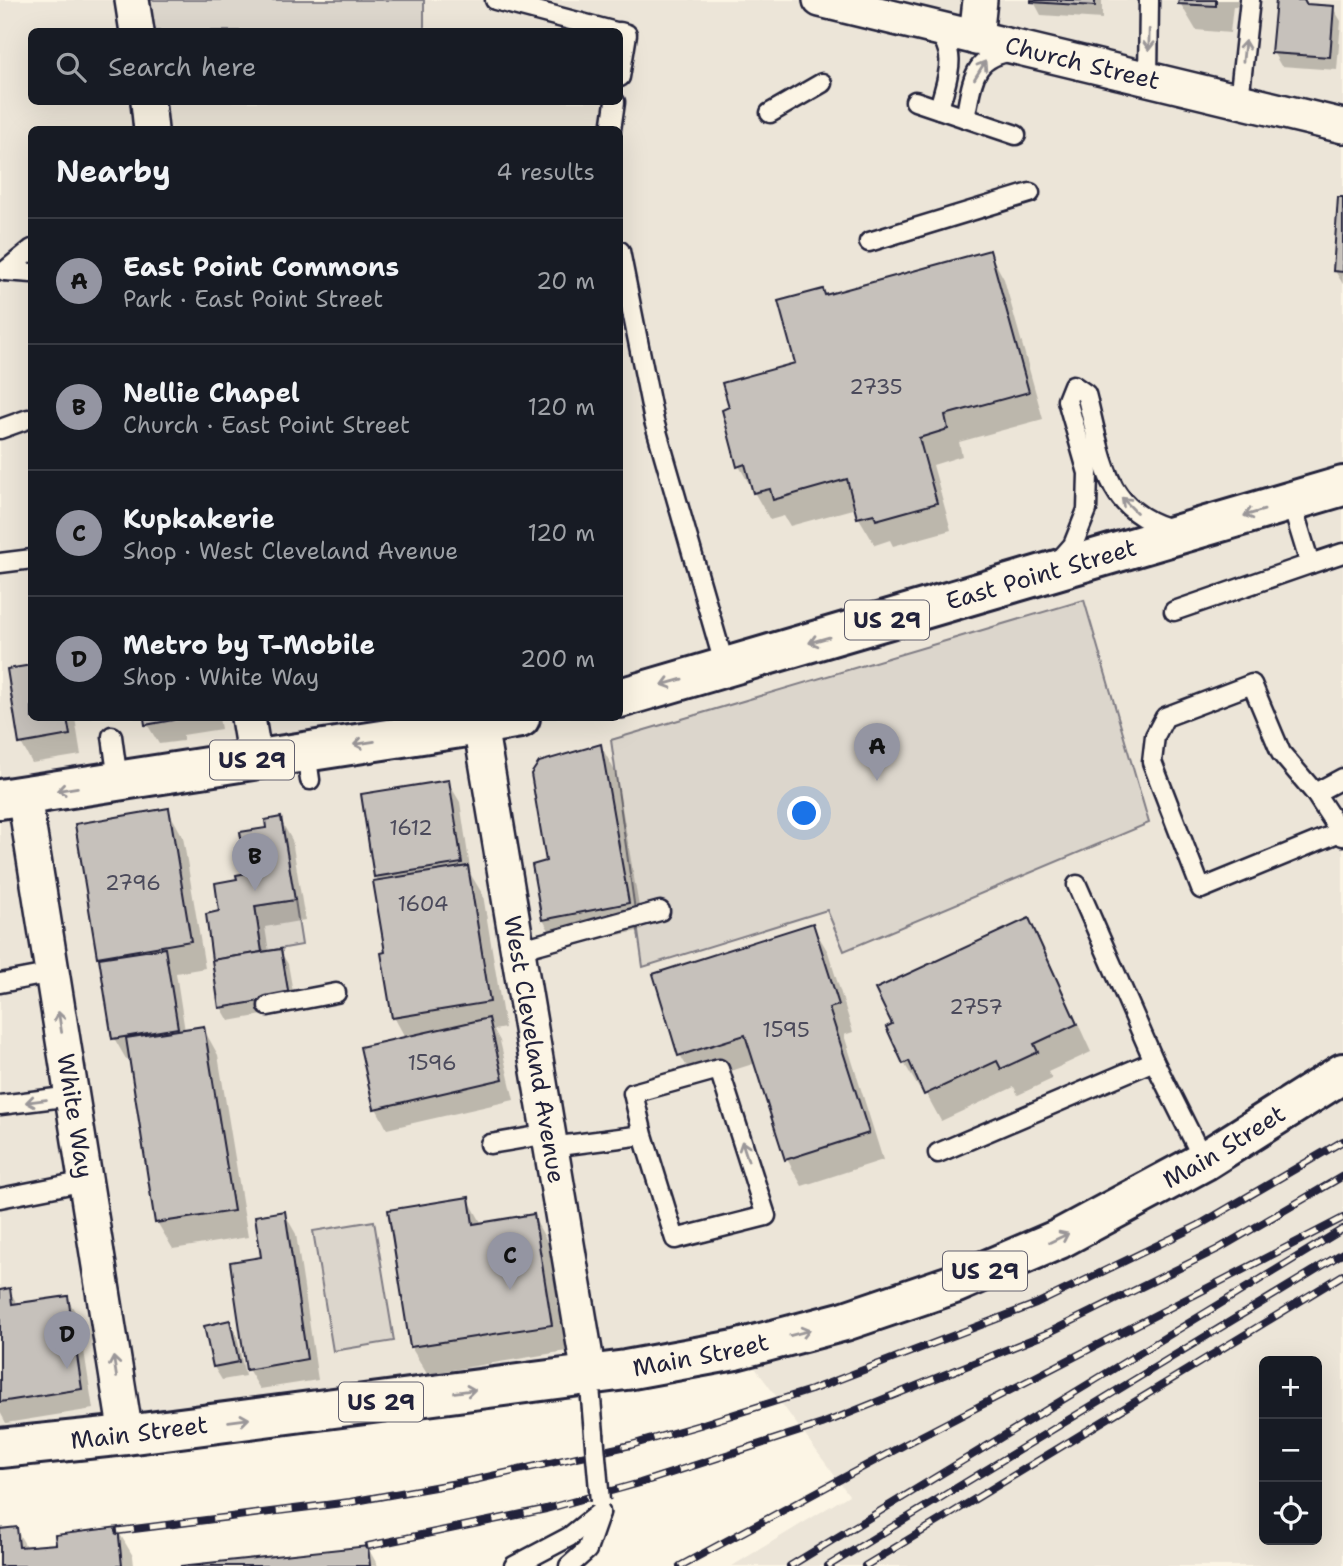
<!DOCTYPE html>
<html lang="en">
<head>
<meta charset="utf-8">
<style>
	body { margin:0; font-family:"Shantell Sans",sans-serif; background:#242831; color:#f1f3f6 }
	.controls { position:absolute; right:21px; bottom:21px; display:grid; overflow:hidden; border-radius:10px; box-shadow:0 7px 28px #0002 }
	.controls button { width:63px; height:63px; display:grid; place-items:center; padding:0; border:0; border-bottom:2px solid #363941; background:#171b24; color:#f1f3f6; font:35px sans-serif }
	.you { position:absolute; left:805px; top:814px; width:24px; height:24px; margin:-18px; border:5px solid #fff; border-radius:50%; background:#1a73e8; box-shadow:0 0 0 10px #1a73e833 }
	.badge { display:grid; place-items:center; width:46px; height:46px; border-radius:50%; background:#9495a2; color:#111; font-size:23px; font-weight:700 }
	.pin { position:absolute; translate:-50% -58px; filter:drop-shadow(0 2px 4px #0008) }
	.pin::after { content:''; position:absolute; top:37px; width:24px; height:21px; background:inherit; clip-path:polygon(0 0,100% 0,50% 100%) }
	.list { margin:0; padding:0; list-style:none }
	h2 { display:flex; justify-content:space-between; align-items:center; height:91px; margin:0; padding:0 28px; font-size:30px }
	h2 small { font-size:23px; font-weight:400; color:#9ea1a6 }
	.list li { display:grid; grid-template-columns:46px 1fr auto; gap:21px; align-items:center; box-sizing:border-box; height:126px; padding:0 28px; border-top:2px solid #363941 }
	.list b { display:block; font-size:26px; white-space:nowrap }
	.list p { margin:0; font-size:23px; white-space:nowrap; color:#9ea1a6 }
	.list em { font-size:23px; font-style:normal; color:#9ea1a6 }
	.icon { flex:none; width:38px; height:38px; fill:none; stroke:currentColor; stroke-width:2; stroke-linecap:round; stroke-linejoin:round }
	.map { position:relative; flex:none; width:1343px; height:1566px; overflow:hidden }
	.search { position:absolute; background:#171b24; box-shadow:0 7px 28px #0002; left:28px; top:28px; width:595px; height:77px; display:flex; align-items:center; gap:18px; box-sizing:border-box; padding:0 24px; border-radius:10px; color:#9ea1a6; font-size:26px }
	.panel { position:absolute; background:#171b24; box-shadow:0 7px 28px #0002; left:28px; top:126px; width:595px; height:595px; border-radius:10px }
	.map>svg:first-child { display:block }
	.built { fill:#ece5d8; fill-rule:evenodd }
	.green { fill:#dcd6cc; stroke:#7f7c84; stroke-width:2 }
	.shadow { fill:#0003 }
	.building { fill:#c6c1bb; stroke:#22223b; stroke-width:2 }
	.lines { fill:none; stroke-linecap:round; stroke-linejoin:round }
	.lane-casing { stroke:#22223b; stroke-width:23 }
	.street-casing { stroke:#22223b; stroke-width:38 }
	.primary-casing { stroke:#22223b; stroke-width:44 }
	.lane { stroke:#fcf5e5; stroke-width:18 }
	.street { stroke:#fcf5e5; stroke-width:33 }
	.primary { stroke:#fcf5e5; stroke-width:38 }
	.rail-casing { stroke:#22223b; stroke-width:8 }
	.rail { stroke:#fcf5e5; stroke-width:5; stroke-dasharray:16; stroke-linecap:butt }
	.lane-bridge-casing { stroke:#22223b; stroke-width:23; stroke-linecap:butt }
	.lane-bridge { stroke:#fcf5e5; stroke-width:18 }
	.oneway { stroke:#9a9698 }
	.labels { text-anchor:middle; stroke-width:5; stroke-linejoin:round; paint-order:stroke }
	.number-label { font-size:21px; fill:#4b4a5b }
	.shield { fill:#fcf5e5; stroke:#63616e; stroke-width:2 }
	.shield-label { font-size:23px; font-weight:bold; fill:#22223b }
	.street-label { font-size:24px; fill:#22223b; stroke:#fcf5e5 }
</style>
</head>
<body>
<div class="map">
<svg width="1343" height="1566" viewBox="0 0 1343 1566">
	<rect width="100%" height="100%" fill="#fcf5e5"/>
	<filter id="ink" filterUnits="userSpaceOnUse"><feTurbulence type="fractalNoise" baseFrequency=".0143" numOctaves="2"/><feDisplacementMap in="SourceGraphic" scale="14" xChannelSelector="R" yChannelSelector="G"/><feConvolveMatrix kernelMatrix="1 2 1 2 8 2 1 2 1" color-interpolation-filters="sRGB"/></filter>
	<g filter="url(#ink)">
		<!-- built -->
		<path class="built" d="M0 0H1343V1566H732L849 1495 753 1365 0 1435ZM32 32H620V102H32ZM32 130H620V718H32ZM1264 1361H1317V1540H1264Z"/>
		<!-- green -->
		<g class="green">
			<path d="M144 0H424V31H148Z"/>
			<path d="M1084 600 1149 823 844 951 827 910 643 967 611 740Z"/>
			<path d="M295 900 302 945 262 952 255 906Z"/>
			<path d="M374 1221 394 1341 333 1351 313 1231Z"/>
		</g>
		<!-- shadow -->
		<g class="shadow">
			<path d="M1033 0H1102V19L1041 15Z"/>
			<path d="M1180 0H1255L1254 8 1233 6 1230 33 1196 30 1180 3Z"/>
			<path d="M1278 0H1302L1305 5 1333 8 1341 21 1337 70 1281 66 1273 52Z"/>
			<path d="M1343 199V284L1335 271Z"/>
			<path d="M989 252 1004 279 1043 419 959 442 962 456 933 465 951 530 893 546 890 540 875 545 859 518 856 508 790 526 784 516 770 520 739 466 797 364 823 291 826 297Z"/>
			<path d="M32 718H75L81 755 32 763 21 743Z"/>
			<path d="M146 718H219L221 729 183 735V741L159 744 147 724Z"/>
			<path d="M601 746 616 773 643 930 559 947 543 920 534 866 548 862Z"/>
			<path d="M448 782 460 802 471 875 483 895 505 1028 494 1030 500 1041 514 1100 387 1129 376 1108 406 1039 394 1017 379 882 376 877Z"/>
			<path d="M168 810 183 837 205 968 176 973 185 1031 203 1028 218 1055 248 1237 173 1249 157 1222 131 1058 126 1059 114 1038 77 825Z"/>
			<path d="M280 819 292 840 305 920 265 927 269 952 280 951 288 964 296 1009 229 1021 221 1007 207 915 221 913 239 880 249 874Z"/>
			<path d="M1028 920 1043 947 1091 1052 1048 1072 1052 1079 1018 1095 1014 1087 941 1121 923 1088 920 1090 904 1063Z"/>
			<path d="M812 925 828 952 853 1032 844 1035 883 1160 802 1186 787 1159 756 1063 696 1082 680 1055Z"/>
			<path d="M468 1199 482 1224 533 1216 548 1243 566 1351 427 1374 411 1347Z"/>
			<path d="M284 1213 296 1234 318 1380 260 1389 248 1369Z"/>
			<path d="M9 1290 18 1305 67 1298 79 1318 93 1409 6 1423 0 1412V1291Z"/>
			<path d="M230 1322 237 1336 245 1376 222 1380 214 1367Z"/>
			<path d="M16 1529 27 1548 58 1545 117 1529 133 1556 134 1566H0V1531Z"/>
			<path d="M368 1548 378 1566H197Z"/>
		</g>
		<!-- building -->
		<g class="building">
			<path d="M1031 0H1095V6L1031 2Z"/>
			<path d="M1179 0H1216V6L1178 4Z"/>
			<path d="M1276 0H1304L1306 4 1334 6 1330 57 1271 53Z"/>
			<path d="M1338 197H1343V272L1333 271Z"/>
			<path d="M990 250 1029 392 945 415 948 429 919 438 937 503 876 520 874 514 857 518 847 479 773 500 770 489 753 493 745 464 737 467 722 410 729 407 722 383 795 363 778 301 823 289 825 295Z"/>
			<path d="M32 665V718H67L70 735 19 744 7 669Z"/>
			<path d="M144 718H172L173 720 145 725Z"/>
			<path d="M601 744 629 903 542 920 532 865 546 861 531 774 539 762Z"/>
			<path d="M449 780 462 863 374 877 361 794Z"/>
			<path d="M169 808 191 941 97 957 75 824Z"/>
			<path d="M281 817 295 900 255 906 262 952 212 960 206 914 219 911 215 883 237 879 236 875 247 873 240 832 266 828 265 820Z"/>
			<path d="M468 866 490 1002 392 1018 381 953 385 952 373 881Z"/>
			<path d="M1029 918 1077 1024 1034 1044 1038 1052 1001 1069 997 1061 924 1095 909 1061 903 1064 886 1027 892 1024 875 989Z"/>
			<path d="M813 923 839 1005 829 1008 869 1133 785 1160 745 1035 678 1056 653 974Z"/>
			<path d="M165 948 178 1028 112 1039 99 958Z"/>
			<path d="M281 949 289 996 219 1008 212 960Z"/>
			<path d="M489 1018 503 1079 374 1109 360 1047Z"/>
			<path d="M204 1026 234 1211 155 1223 126 1038Z"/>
			<path d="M469 1197 473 1224 534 1214 552 1325 410 1347 388 1210Z"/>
			<path d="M285 1211 307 1359 246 1370 230 1262 261 1257 255 1216Z"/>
			<path d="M10 1288 12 1304 68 1296 82 1389 0 1402V1290Z"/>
			<path d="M230 1320 239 1362 213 1367 204 1326Z"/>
			<path d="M17 1527 19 1547 56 1544 55 1535 118 1527 122 1566H0V1529Z"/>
			<path d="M368 1546 370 1566H180Z"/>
		</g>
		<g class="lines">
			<defs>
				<g id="lane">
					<path d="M495 0 616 32"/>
					<path d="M936 30C960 55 946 79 939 109"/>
					<path d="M620 32 627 34 620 77"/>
					<path d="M1148 79 1149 0"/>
					<path d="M915 101 1016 135"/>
					<path d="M1239 101 1250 0"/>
					<path d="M770 113 822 83"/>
					<path d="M965 118C973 83 970 58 1012 51"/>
					<path d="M611 130 615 102"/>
					<path d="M869 242 1030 193"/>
					<path d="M620 251 654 421 725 667"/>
					<path d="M5 271 32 249"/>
					<path d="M5 271 32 273"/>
					<path d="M0 429 28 419"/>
					<path d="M1291 502 1310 564 1343 553"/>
					<path d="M1058 562 1073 545 1087 510 1088 473 1067 400 1073 385 1086 394C1094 423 1101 470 1118 494 1130 512 1153 525 1173 529"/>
					<path d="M0 563 32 559"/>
					<path d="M1174 611 1310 564"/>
					<path d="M112 736 118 781"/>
					<path d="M306 752 310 780"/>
					<path d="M1343 778 1315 793 1343 836"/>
					<path d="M1315 793 1281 753 1252 684 1165 717 1155 736 1152 762 1201 889 1340 832"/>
					<path d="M1077 885 1154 1061 1204 1161"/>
					<path d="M518 950 660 911"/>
					<path d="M0 983 53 973"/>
					<path d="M268 1006 336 993"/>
					<path d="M0 1105 72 1096"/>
					<path d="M490 1144 549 1134"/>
					<path d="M551 1147 643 1135 675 1239 766 1216 719 1069 633 1093 643 1135"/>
					<path d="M938 1153 1154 1061"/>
					<path d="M0 1198 86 1181"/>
					<path d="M589 1375 594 1434"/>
					<path d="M514 1566 569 1537 600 1512"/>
					<path d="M569 1566 587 1550 600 1513"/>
				</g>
				<g id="street">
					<path d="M132 0 137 32"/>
					<path id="s1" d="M820 0 1343 126"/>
					<path d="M976 38 980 0"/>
					<path d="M148 102 151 130"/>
					<path d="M248 718 255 760"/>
					<path id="s2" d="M480 725 589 1375"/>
					<path id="s3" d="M24 796 126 1435"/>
				</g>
				<g id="primary">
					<path id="s4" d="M620 698 1343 486"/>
					<path d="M0 799 480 725 520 718"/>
					<path id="s5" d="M0 1448 126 1435 626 1370 735 1350 845 1321 954 1284 1059 1239 1204 1161 1343 1073"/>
				</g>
			</defs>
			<!-- lane casing -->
			<use href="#lane" class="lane-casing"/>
			<!-- street casing -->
			<use href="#street" class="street-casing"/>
			<!-- primary casing -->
			<use href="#primary" class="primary-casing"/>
			<!-- lane -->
			<use href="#lane" class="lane"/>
			<!-- street -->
			<use href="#street" class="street"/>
			<!-- primary -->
			<use href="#primary" class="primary"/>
			<defs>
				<g id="rail">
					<path d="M118 1531 350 1502 474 1480 631 1445 700 1425 811 1390 1036 1304 1199 1225 1343 1141"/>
					<path d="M368 1546 546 1509 640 1483 822 1424 1048 1333 1218 1249 1343 1176"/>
					<path d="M680 1566 904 1445 1343 1218"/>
					<path d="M790 1566 1343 1229"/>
					<path d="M828 1566 1343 1253"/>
					<path d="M865 1566 1343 1275"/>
				</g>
			</defs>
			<!-- rail casing -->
			<use href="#rail" class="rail-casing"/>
			<!-- rail -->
			<use href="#rail" class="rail"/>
			<defs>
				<path id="lane-bridge" d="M594 1434 600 1501"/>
			</defs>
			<!-- lane-bridge casing -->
			<use href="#lane-bridge" class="lane-bridge-casing"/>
			<!-- lane-bridge -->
			<use href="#lane-bridge" class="lane-bridge"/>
		</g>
		<!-- one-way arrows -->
		<defs><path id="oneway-shaft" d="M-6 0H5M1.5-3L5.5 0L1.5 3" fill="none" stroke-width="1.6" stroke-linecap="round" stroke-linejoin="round" transform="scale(1.75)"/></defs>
		<g class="oneway">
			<use href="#oneway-shaft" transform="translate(1149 40) rotate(91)"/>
			<use href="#oneway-shaft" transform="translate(1244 51) rotate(-84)"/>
			<use href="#oneway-shaft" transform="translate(980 70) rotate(-58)"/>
			<use href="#oneway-shaft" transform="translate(1129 505) rotate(-135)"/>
			<use href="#oneway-shaft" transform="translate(1254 513) rotate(164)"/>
			<use href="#oneway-shaft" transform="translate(819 640) rotate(164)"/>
			<use href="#oneway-shaft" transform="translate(672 682) rotate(164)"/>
			<use href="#oneway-shaft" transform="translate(364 743) rotate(171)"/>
			<use href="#oneway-shaft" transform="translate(67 789) rotate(171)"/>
			<use href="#oneway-shaft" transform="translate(60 1022) rotate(-99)"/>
			<use href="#oneway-shaft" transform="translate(36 1101) rotate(173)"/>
			<use href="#oneway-shaft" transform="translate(745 1151) rotate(-108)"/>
			<use href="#oneway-shaft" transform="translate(1059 1238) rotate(-26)"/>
			<use href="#oneway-shaft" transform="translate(800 1333) rotate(-15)"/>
			<use href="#oneway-shaft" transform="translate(115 1367) rotate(-99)"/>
			<use href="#oneway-shaft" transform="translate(465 1391) rotate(-7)"/>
			<use href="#oneway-shaft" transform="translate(239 1420) rotate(-7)"/>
		</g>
	</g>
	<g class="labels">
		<!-- number labels -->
		<g class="number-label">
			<text x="876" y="394">2735</text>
			<text x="411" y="835">1612</text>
			<text x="133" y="890">2796</text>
			<text x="423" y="911">1604</text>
			<text x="976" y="1014">2757</text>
			<text x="786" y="1037">1595</text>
			<text x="432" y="1070">1596</text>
		</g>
		<!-- shield labels -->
		<g class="shield">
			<rect x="845" y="600.5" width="84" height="39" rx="5"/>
			<rect x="210" y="740.5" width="84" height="39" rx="5"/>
			<rect x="943" y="1251.5" width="84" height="39" rx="5"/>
			<rect x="339" y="1382.5" width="84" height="39" rx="5"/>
		</g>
		<g class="shield-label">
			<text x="887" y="628">US 29</text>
			<text x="252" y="768">US 29</text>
			<text x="985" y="1279">US 29</text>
			<text x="381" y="1410">US 29</text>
		</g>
		<!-- street labels -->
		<g class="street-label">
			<text dy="8" stroke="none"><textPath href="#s1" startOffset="270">Church Street</textPath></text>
			<text dy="8" stroke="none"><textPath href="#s4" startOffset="439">East Point Street</textPath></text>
			<text dy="8" stroke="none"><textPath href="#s2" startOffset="329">West Cleveland Avenue</textPath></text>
			<text dy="8" stroke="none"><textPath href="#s3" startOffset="324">White Way</textPath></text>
			<text dy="8" stroke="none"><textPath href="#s5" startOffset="1274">Main Street</textPath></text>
			<text dy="8" stroke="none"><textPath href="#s5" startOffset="707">Main Street</textPath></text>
			<text dy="8" stroke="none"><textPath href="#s5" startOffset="140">Main Street</textPath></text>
		</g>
	</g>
</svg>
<div class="controls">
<button>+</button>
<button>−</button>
<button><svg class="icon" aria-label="locate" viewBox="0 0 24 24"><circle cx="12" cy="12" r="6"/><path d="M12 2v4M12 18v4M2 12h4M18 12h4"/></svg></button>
</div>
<div class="you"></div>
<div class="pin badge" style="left:877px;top:781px">A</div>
<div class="pin badge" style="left:255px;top:891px">B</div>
<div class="pin badge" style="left:510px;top:1290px">C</div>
<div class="pin badge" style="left:67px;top:1369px">D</div>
<div class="search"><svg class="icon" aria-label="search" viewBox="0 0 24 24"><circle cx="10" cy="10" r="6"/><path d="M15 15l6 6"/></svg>Search here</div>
<section class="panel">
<h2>Nearby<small>4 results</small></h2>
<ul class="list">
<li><span class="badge">A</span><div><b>East Point Commons</b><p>Park · East Point Street</p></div><em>20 m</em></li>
<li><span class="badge">B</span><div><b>Nellie Chapel</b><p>Church · East Point Street</p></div><em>120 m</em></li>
<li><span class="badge">C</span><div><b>Kupkakerie</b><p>Shop · West Cleveland Avenue</p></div><em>120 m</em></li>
<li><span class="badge">D</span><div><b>Metro by T-Mobile</b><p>Shop · White Way</p></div><em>200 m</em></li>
</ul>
</section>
</div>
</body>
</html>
